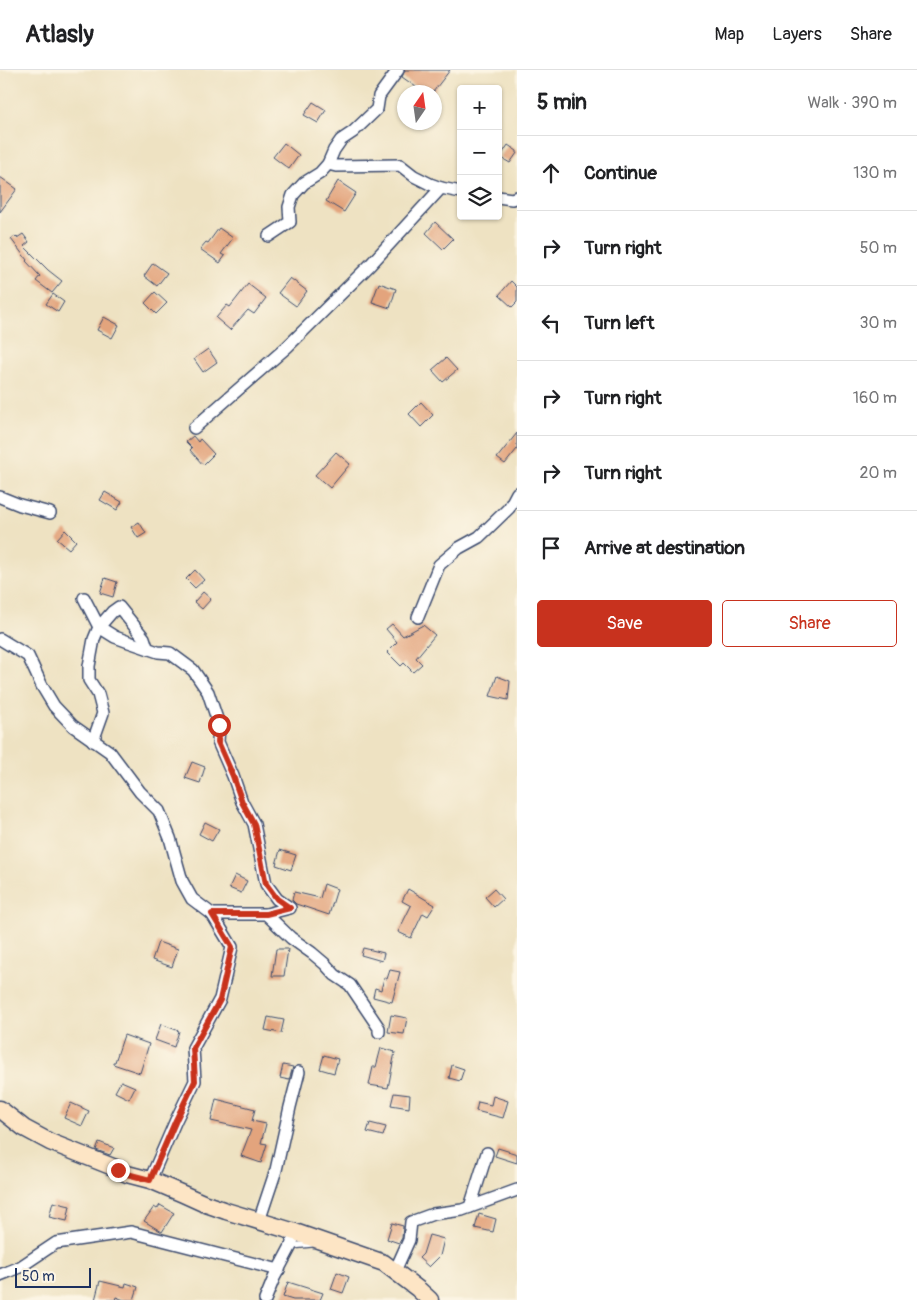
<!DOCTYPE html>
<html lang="en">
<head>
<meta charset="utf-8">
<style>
	body { margin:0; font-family:Pangolin,sans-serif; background:#f2f2f2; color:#202124 }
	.controls { position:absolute; right:15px; top:15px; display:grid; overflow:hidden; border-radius:5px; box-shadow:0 1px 4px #0004 }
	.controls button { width:45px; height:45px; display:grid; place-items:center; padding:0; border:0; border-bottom:1px solid #e0e0e0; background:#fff; color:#202124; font:25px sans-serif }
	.compass { position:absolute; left:397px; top:15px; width:45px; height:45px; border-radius:50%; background:#fff; box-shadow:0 1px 4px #0004; rotate:13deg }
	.scale { position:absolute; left:15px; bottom:12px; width:76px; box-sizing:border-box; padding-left:5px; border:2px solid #1b2f5e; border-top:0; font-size:14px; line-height:18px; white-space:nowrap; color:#1b2f5e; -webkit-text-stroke:4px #fcf5e5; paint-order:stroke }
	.stop { position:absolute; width:15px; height:15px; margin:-11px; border:4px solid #c8321e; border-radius:50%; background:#fff }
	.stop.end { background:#c8321e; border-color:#fff; box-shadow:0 1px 5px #0008 }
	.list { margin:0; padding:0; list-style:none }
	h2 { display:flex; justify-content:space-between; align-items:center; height:65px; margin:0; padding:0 20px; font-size:21px }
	h2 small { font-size:16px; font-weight:400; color:#757577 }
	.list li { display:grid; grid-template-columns:32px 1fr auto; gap:15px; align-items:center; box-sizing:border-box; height:75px; padding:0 20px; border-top:1px solid #e0e0e0 }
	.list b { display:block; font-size:19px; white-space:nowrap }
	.list em { font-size:16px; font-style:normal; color:#757577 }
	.actions { display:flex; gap:10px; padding:15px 20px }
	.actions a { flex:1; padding:11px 0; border:1px solid #c8321e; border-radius:5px; text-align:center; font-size:18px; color:#c8321e }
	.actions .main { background:#c8321e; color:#fff }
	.icon { flex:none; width:28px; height:28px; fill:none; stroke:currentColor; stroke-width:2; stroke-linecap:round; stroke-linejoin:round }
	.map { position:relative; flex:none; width:517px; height:1230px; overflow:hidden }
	header { display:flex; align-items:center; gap:30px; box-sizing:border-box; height:70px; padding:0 25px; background:#fff; border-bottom:1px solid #e0e0e0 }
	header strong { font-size:24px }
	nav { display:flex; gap:28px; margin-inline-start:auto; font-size:18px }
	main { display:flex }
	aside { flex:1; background:#fff }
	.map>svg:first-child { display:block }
	.building { fill:#e3a47d }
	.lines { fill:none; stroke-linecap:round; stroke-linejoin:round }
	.lane-casing { stroke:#3b4a6d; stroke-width:8 }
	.street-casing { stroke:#3b4a6d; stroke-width:14 }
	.secondary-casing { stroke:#3b4a6d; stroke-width:19 }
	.lane { stroke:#fff; stroke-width:5.5 }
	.street { stroke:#fff; stroke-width:11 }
	.secondary { stroke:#fde5c5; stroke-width:16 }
	.route { stroke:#c8321e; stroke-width:6 }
</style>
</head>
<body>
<header>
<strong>Atlasly</strong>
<nav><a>Map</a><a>Layers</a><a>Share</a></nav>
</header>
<main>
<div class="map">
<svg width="517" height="1230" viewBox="0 0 517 1230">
	<rect width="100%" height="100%" fill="#fcf5e5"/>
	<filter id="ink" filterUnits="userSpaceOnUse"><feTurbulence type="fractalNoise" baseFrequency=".02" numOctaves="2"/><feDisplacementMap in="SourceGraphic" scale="10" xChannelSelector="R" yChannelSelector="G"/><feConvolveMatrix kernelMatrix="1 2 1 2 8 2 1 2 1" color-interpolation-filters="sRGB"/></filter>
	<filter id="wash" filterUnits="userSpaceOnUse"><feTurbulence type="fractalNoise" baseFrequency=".0096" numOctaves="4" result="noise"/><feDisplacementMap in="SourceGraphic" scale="20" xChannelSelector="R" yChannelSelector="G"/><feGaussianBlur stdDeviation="1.12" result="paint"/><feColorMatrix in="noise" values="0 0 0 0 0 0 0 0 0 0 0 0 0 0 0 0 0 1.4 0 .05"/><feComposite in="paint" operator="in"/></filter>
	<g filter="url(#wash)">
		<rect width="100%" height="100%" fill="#eee2c2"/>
		<g id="blocks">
			<!-- building -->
			<g class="building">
				<path d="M405 0H450L433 22H423L402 7Z"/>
				<path d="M313 32 326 40 318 53 304 45Z"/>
				<path d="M284 73 299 85 289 99 273 87Z"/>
				<path d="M508 75 517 81V83L510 93 500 87Z"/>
				<path d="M0 107 17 119 0 142Z"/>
				<path d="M338 111 356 123 344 142 326 131Z"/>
				<path d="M435 152 453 169 443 179 426 163Z"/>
				<path d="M219 158 233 168 221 184 225 186 220 193 200 179 206 172 208 173Z"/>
				<path d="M23 164 29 172 24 176 48 200 62 211 52 223 36 211 40 206 26 191 27 190 11 169 15 166 17 168Z"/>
				<path d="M153 193 167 203 157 216 144 206Z"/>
				<path d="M290 208 307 221 296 236 278 223Z"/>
				<path d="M511 211 517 217V232L512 237 499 225Z"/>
				<path d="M379 213 396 219 390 238 372 232Z"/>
				<path d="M248 214 266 228 254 244 248 240 230 260 216 248 227 235 230 237Z"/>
				<path d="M155 222 167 233 156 244 145 233Z"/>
				<path d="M53 224 64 232 58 242 46 234Z"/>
				<path d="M104 247 119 255 112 268 97 260Z"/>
				<path d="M208 279 217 292 203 302 194 289Z"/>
				<path d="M446 288 457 300 443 312 432 300Z"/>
				<path d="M421 332 433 345 421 357 409 344Z"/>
				<path d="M517 363V379L505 394 497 388Z"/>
				<path d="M193 366 198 372 200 369 214 384 203 395 190 380 192 378 186 372Z"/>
				<path d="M336 382 350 394 330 418 315 405Z"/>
				<path d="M105 422 122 432 117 440 100 430Z"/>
				<path d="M139 452 146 463 138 468 131 457Z"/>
				<path d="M65 460 76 471 69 479 57 469Z"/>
				<path d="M195 500 204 510 195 518 186 509Z"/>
				<path d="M105 508 117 512 113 527 100 523Z"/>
				<path d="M203 522 211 529 202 539 194 532Z"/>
				<path d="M392 554 403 566 423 555 435 565 416 588 422 594 413 602 404 593 401 596 387 582 397 572 386 559Z"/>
				<path d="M497 606 510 611 508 630 490 626Z"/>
				<path d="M192 692 205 697 200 713 185 708Z"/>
				<path d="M205 752 219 759 212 771 199 764Z"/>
				<path d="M280 780 296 785 291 800 276 795Z"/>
				<path d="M235 805 247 811 241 823 229 818Z"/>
				<path d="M324 814 337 819 329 845 296 834 292 830 294 822 320 828Z"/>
				<path d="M408 819 435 835 428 846 423 843 411 868 398 862 411 836 402 831Z"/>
				<path d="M494 819 503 829 494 837 485 827Z"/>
				<path d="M158 872 178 879 172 897 152 890Z"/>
				<path d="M363 878 384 883 382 891 361 885Z"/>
				<path d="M276 879H288L284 906H272Z"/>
				<path d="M390 900 400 902 392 932 373 927 375 918 381 920 384 908 387 909Z"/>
				<path d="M391 945 407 948 404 964 388 962Z"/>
				<path d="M268 947 284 950 281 963 265 960Z"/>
				<path d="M161 954 179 961 174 977 155 970Z"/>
				<path d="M124 965 149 974 140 1003 113 994V992H115Z"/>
				<path d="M381 978 395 982 388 1018 369 1015 373 997H376Z"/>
				<path d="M324 985 338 989 334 1003 320 999Z"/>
				<path d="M283 995 293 997 289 1010 280 1008Z"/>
				<path d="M452 995 464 999 460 1011 449 1008Z"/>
				<path d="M121 1011 135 1017 129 1029 115 1022Z"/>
				<path d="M394 1023 410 1025 409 1038 391 1035Z"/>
				<path d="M493 1026 508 1031 503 1048 476 1041 478 1032 491 1035Z"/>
				<path d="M216 1029 255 1039 252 1051 266 1054 261 1073 267 1074 261 1093 241 1086 251 1060 211 1051Z"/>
				<path d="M71 1033 89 1041 82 1056 64 1048Z"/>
				<path d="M370 1053 386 1057 383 1066 367 1062Z"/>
				<path d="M99 1072 114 1078 110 1085 96 1080Z"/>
				<path d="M498 1078 517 1084V1093L495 1086Z"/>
				<path d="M53 1132 70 1136 67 1151 49 1147Z"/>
				<path d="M160 1135 174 1143 162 1162 144 1151 154 1137 157 1139Z"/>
				<path d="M479 1144 496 1149 493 1162 475 1158Z"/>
				<path d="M392 1153 403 1156 402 1168 399 1173 387 1169Z"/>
				<path d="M429 1165 444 1169 440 1186 429 1197 419 1188 423 1184Z"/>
				<path d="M337 1202 349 1207 343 1223 331 1219Z"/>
				<path d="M100 1211 125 1217 126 1213 138 1217 134 1230H124L116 1227 115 1230H95Z"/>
				<path d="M288 1212 323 1223 320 1230H293L283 1227Z"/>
			</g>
		</g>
	</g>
	<g filter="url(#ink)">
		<use href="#blocks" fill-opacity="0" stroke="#3b4a6d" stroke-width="1"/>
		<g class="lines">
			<defs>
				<path id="lane" d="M291 1176 311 1174"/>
				<g id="street">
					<path d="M328 94 336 96 400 95 414 106 430 114 441 118 461 122"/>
					<path d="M498 127 512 129 517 127"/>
					<path d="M269 166 290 152 289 137 293 125 304 113 320 103 328 94 334 80 341 70 353 62 377 39 379 26 398 0"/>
					<path d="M194 358 287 277 370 195 441 118"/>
					<path d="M0 427 20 435 50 443"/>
					<path d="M84 528 99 557 115 567 126 571 158 582 170 583 193 600 208 622 219 655 218 672 233 706 242 732 254 754 266 814 277 829 290 838 266 844"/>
					<path d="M418 547 439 495 459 478 479 467 509 438 517 423"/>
					<path d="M0 569 28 586 42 616 54 636 73 656 110 682 140 722 159 741 170 768 182 811 192 829 212 844H266L291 868 312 883 325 894 335 905 350 915 379 958V962"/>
					<path d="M93 671 103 643 98 624 89 610V596L94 569 99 557 112 542 119 537 144 568 147 577"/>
					<path d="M150 1110 176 1050 195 1011 193 978 220 929 232 877 212 844"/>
					<path d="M470 1137 487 1083"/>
					<path d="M259 1151 276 1100 290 1037 299 1002"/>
					<path d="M395 1201 409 1170 411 1152 433 1144 462 1140 517 1120"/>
					<path d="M0 1205 20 1197 56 1173 131 1162 279 1200"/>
					<path d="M265 1230 274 1208 291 1176 295 1162"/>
				</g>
				<path id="secondary" d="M0 1039 24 1058 50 1072 118 1099 127 1104 150 1110 183 1124 203 1133 226 1141 295 1162 384 1193 418 1219 430 1230"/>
			</defs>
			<!-- lane casing -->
			<use href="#lane" class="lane-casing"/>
			<!-- street casing -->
			<use href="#street" class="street-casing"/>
			<!-- secondary casing -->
			<use href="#secondary" class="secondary-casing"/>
			<!-- lane -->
			<use href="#lane" class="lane"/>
			<!-- street -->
			<use href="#street" class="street"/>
			<!-- secondary -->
			<use href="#secondary" class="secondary"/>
		</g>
	</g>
	<g class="lines" filter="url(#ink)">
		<!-- route -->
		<path class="route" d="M118 1100 127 1104 150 1110 176 1050 195 1011 193 978 220 930 232 877 212 844H266L290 838 277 829 266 814 254 754 242 732 233 706 218 672 219 655"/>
	</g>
</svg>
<div class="controls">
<button>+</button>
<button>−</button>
<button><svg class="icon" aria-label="layers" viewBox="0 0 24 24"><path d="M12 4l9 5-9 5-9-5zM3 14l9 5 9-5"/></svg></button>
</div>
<svg class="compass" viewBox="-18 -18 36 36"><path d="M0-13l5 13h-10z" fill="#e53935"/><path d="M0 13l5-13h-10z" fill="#757577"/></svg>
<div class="scale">50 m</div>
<div class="stop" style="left:219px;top:655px"></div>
<div class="stop end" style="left:118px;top:1100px"></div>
</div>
<aside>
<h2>5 min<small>Walk · 390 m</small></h2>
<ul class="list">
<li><svg class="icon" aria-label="ahead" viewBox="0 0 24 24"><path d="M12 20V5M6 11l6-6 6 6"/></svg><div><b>Continue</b></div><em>130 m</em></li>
<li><svg class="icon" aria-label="right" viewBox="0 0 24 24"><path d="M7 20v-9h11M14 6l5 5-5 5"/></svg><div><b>Turn right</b></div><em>50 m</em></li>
<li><svg class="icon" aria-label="left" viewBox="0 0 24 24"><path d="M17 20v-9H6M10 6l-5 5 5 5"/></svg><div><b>Turn left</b></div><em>30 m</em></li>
<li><svg class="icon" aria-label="right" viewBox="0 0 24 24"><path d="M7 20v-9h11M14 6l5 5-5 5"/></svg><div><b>Turn right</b></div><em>160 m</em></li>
<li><svg class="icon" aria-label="right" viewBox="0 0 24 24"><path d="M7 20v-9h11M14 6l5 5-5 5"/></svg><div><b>Turn right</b></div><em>20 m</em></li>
<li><svg class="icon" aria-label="arrive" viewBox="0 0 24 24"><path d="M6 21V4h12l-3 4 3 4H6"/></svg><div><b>Arrive at destination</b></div></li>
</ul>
<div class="actions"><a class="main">Save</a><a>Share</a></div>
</aside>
</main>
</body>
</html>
